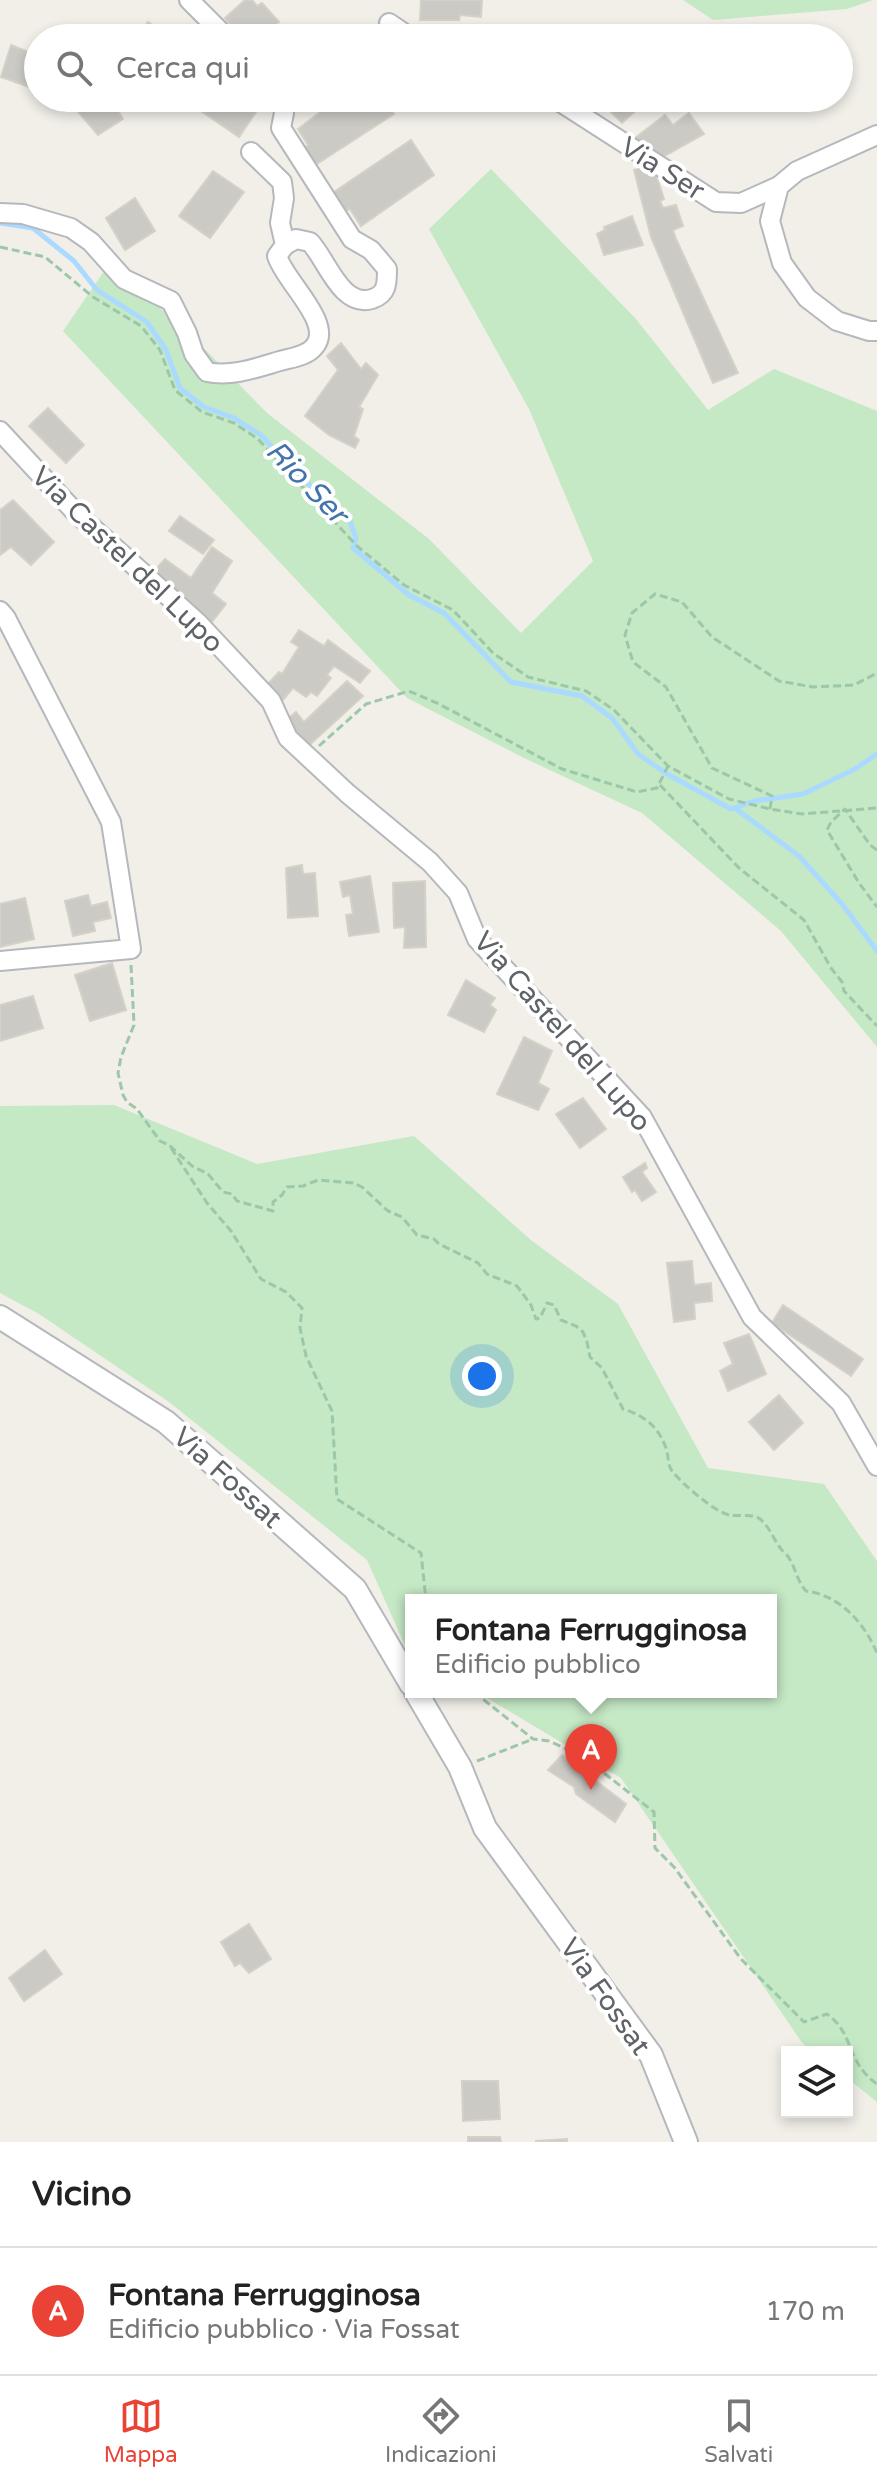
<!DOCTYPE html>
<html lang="it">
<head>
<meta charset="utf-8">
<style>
	body { margin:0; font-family:"Varela Round",sans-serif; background:#f6f6f6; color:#222 }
	.controls { position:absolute; right:24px; bottom:24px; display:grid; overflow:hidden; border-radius:0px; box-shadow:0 4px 12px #0003 }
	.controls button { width:72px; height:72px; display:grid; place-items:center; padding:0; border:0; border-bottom:2px solid #e0e0e0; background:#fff; color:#222; font:40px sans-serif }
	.you { position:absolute; left:482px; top:1376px; width:28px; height:28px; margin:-20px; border:6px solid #fff; border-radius:50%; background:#1a73e8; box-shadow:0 0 0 12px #1a73e833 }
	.badge { display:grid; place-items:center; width:52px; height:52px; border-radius:50%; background:#ea4335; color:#fff; font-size:26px; font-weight:700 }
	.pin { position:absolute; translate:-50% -66px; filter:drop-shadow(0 2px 4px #0008) }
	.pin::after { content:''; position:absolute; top:42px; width:28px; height:24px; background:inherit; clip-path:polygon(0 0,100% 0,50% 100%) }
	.popup { position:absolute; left:405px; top:1594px; width:372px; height:104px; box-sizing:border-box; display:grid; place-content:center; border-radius:0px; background:#fff; filter:drop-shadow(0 2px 6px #0005); font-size:26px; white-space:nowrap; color:#767676 }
	.popup b { font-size:30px; color:#222 }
	.popup::after { content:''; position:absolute; left:50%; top:100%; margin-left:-16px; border:16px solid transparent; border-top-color:#fff }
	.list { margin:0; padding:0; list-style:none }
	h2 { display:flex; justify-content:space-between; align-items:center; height:104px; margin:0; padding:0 32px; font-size:34px }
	h2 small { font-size:26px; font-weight:400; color:#767676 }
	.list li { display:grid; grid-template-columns:52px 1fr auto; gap:24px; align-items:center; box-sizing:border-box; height:128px; padding:0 32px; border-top:2px solid #e0e0e0 }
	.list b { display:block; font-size:30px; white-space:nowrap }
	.list p { margin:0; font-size:26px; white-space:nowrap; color:#767676 }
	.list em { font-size:26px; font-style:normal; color:#767676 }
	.icon { flex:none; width:44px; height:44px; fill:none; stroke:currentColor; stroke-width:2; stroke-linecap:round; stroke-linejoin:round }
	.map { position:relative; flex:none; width:877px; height:2142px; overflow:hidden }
	.search { position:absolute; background:#fff; box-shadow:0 4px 12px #0003; left:24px; right:24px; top:24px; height:88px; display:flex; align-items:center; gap:20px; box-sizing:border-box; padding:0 28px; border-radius:44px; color:#767676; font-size:30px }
	.sheet { height:232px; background:#fff }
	nav { display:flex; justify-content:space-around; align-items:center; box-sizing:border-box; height:112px; border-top:2px solid #e0e0e0; background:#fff; font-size:22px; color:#767676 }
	nav a { display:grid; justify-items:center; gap:4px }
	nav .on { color:#ea4335 }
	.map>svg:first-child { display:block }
	.green { fill:#c5e8c5 }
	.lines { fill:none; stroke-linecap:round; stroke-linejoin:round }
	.stream { stroke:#aadaff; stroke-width:5 }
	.building { fill:#cccac5; stroke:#d6d1c6; stroke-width:2 }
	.minor-casing { stroke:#b5b8bc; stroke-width:22 }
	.tertiary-casing { stroke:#b5b8bc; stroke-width:26 }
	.path { stroke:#9cc7a9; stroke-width:3; stroke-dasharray:8 4; stroke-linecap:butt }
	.minor { stroke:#fff; stroke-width:18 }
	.tertiary { stroke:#fff; stroke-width:22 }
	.labels { text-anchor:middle; stroke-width:8; stroke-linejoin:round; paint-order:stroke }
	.street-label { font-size:28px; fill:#5f6368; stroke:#fff }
	.water-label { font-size:30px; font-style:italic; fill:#4174aa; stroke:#fff }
</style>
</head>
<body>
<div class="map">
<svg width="877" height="2142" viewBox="0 0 877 2142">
	<rect width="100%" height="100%" fill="#f1efe8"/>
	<!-- green -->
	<g class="green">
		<path d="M683 0H873L847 9 713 20Z"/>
		<path d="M491 169 636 319 708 410 774 369 877 411V1047L781 931 642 813 524 758 407 698 63 331 109 264 192 336 267 413 429 539 521 633 593 561 529 409 429 229Z"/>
		<path d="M114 1105 257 1164 414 1136 532 1241 618 1304 708 1468 824 1484 877 1561V2102L847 2078V2052H814L803 2044 621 1778 477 1692H771V1600H411V1653L407 1650 367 1560 169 1402 39 1314 0 1293V1106Z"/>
	</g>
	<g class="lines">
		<!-- stream -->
		<g class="stream">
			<path d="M0 223 33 228 74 261 97 290 147 322 166 350 180 388 204 407 234 418 261 435 294 471 350 521 356 538 353 548 409 595 444 613 511 682 582 696 612 718 638 754 667 774 731 809 754 801 803 794 855 769 877 754"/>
			<path d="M735 808 799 856 842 904 877 951"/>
		</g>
	</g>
	<!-- building -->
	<g class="building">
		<path d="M245 0H252L257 6 262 3 279 22 261 38H251L242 28 237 32 225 18Z"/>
		<path d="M421 0H482L481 17 460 15 459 20H420Z"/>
		<path d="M148 22 171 38H136Z"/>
		<path d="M11 45 38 56V90L1 77Z"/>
		<path d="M83 98H102L106 103 112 101 123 119 98 135 74 107Z"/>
		<path d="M191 98H243L258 109 239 137 188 102Z"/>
		<path d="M339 98H383L394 114 312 167 301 150 308 145 298 129Z"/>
		<path d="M597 98H648L649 99 622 123Z"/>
		<path d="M689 113 704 134 666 155 659 161 630 142 665 115 673 125Z"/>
		<path d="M411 140 434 175 361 226 350 209 343 212 331 194Z"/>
		<path d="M653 165 664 199 660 201 663 208 676 205 683 226 673 230 676 239 738 373 713 383 651 237 634 170Z"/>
		<path d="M213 171 244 192 210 238 179 216Z"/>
		<path d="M135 198 155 231 125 250 106 218Z"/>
		<path d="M632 216 643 245 604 255 597 234 605 230 604 227Z"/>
		<path d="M341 343 361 369 366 363 378 375 359 407 363 409 354 436 359 440 355 448 329 435 305 416 338 370 327 356Z"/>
		<path d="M48 408 84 445 66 463 29 426Z"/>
		<path d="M13 500 54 542 31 565 11 547 0 555V510Z"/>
		<path d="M180 516 214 540 203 554 169 531Z"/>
		<path d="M212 547 232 561 212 593 226 604 211 623 151 574 165 559 191 578Z"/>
		<path d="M299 630 324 646 328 640 370 671 360 683 334 666 327 675 331 678 317 696 311 692 306 697 293 688 282 701 266 686 279 672 282 674 299 647 291 642Z"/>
		<path d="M347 681 363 696 305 749 284 722 296 712 304 722Z"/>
		<path d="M302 865 303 874 315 873 318 916 288 918 286 868Z"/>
		<path d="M370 876 379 932 349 936 346 915 353 914 350 895 343 897 340 882Z"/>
		<path d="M425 881 426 947 404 948 405 927 394 928 393 883Z"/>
		<path d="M88 895 91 906 107 902 111 918 93 922 95 931 73 936 65 901Z"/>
		<path d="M25 898 34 939 0 947V904Z"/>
		<path d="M112 963 126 1010 90 1021 75 975Z"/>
		<path d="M466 980 495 998 490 1005 496 1010 484 1032 448 1015Z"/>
		<path d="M33 996 43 1028 0 1041V1005Z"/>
		<path d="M524 1037 552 1051 538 1083 549 1089 538 1110 497 1094Z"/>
		<path d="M583 1098 606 1129 580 1148 556 1114Z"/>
		<path d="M645 1163 647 1168 642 1172 656 1192 642 1201 635 1190 632 1192 623 1177Z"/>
		<path d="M692 1261 694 1285 711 1283 712 1301 694 1303 695 1319 674 1322 667 1263Z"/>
		<path d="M783 1305 863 1359 851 1376 772 1323Z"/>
		<path d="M749 1334 766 1374 728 1391 720 1371 733 1364 724 1343Z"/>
		<path d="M779 1395 803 1423 774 1450 749 1422Z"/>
		<path d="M562 1755 626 1804 615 1822 576 1794 574 1787 548 1770Z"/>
		<path d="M249 1924 271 1959 249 1973 240 1963 235 1966 221 1942Z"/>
		<path d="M45 1950 62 1974 24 2001 9 1978Z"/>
		<path d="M462 2081H498L500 2119 463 2121Z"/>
		<path d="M468 2137H500L501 2142H468Z"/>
		<path d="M567 2139V2142H536V2141Z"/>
	</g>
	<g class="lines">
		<defs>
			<g id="minor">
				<path d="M189 0 227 38"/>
				<path d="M389 23 411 38"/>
				<path d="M281 98 284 113 281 128 352 239 371 250 387 269C387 284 387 294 372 299 341 308 327 260 310 242L296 239 285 245"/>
				<path d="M554 98 716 202 741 203 779 186"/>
				<path d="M877 135 797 171 779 186 770 221 782 263 807 298 837 321 869 331H877"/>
				<path d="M0 213 23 214 71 228 91 242 124 279 171 301 187 333 194 354 207 372C232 377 256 368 280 361 291 358 307 356 314 347 335 324 285 282 277 256L285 245 280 223 284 198 282 182 251 152"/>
				<path d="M0 431 76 513 198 623 271 701 288 738 347 793 430 862 458 893 477 939 642 1117 752 1317 841 1403 877 1466"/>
				<path d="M0 611 6 618 111 822 131 949 0 961"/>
			</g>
			<g id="tertiary">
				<path d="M0 1317 166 1422 355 1589 411 1684"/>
				<path d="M416 1692 460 1767 485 1828 651 2055 686 2142"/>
			</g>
		</defs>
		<!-- minor casing -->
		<use href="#minor" class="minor-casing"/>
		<!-- tertiary casing -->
		<use href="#tertiary" class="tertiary-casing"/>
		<!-- path -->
		<g class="path">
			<path d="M0 247 45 257 93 297 141 326 160 350 175 390 202 412 234 423 258 439 357 546 404 585 453 610 493 653 528 677 586 691 614 710 668 766 729 799 770 809 802 814 877 808"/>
			<path d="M319 746 366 704 409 691 439 704 562 769 637 792 657 788 668 766"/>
			<path d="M660 785 739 868 804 920 831 968 842 982 844 991 877 1026"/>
			<path d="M770 809 772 796 712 768 666 687 633 662 625 635 632 613 655 594 682 602 712 637 779 681 813 687 854 685 877 673"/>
			<path d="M877 850 870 845 845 809 831 822 827 830 859 883 877 907"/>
			<path d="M131 965 134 1025 121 1057 118 1073 123 1095 127 1102 137 1109 160 1141 169 1145 192 1166 208 1174 223 1192 232 1194 237 1201 273 1211V1202L282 1195 287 1187 303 1186 318 1180 353 1183 362 1187 388 1211 402 1217 417 1235 434 1239 439 1244 478 1263 487 1274 517 1286 531 1305 536 1319 540 1318 547 1303 554 1305 561 1320 576 1326 583 1332 587 1342 590 1357 602 1368 623 1409C645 1416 658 1426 666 1448 669 1456 667 1464 672 1471 680 1482 717 1514 730 1515 738 1517 753 1513 760 1519 769 1526 774 1540 781 1549 783 1552 787 1554 789 1558 796 1569 797 1581 806 1591 839 1595 864 1622 877 1653"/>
			<path d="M171 1148 207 1203 231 1231 261 1279 286 1292 302 1308 300 1328 306 1356 332 1411 337 1499 421 1553 426 1600"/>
			<path d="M474 1692 533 1739 549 1741 582 1756 654 1812 655 1848 674 1867 741 1959 804 2022 827 2014C855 2034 845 2061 877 2084"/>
			<path d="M477 1761 533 1739"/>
		</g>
		<!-- minor -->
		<use href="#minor" class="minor"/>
		<!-- tertiary -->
		<use href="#tertiary" class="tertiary"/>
	</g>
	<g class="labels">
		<!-- street labels -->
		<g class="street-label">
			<text transform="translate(663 168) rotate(32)" y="10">Via Ser</text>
			<text transform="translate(128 559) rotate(44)" y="10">Via Castel del Lupo</text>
			<text transform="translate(563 1031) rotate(49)" y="10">Via Castel del Lupo</text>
			<text transform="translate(228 1477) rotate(42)" y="10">Via Fossat</text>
			<text transform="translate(606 1996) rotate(55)" y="10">Via Fossat</text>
		</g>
		<!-- water labels -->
		<g class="water-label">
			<text transform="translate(307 482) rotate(46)" y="10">Rio Ser</text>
		</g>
	</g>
</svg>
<div class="controls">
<button><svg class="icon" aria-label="layers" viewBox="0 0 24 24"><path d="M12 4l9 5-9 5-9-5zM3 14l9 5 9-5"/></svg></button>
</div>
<div class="you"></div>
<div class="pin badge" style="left:591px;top:1790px">A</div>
<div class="popup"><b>Fontana Ferrugginosa</b>Edificio pubblico</div>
<div class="search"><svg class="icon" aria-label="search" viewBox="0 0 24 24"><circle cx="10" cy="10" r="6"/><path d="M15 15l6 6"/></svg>Cerca qui</div>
</div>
<section class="sheet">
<h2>Vicino<small></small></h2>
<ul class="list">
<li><span class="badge">A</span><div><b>Fontana Ferrugginosa</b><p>Edificio pubblico · Via Fossat</p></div><em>170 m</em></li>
</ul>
</section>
<nav>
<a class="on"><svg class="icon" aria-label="map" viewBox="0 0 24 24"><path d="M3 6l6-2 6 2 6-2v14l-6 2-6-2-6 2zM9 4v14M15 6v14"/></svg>Mappa</a>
<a><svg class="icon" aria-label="directions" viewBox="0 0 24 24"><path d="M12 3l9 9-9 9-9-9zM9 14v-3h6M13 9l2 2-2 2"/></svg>Indicazioni</a>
<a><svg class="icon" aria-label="saved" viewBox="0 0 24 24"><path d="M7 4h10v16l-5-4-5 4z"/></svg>Salvati</a>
</nav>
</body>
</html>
